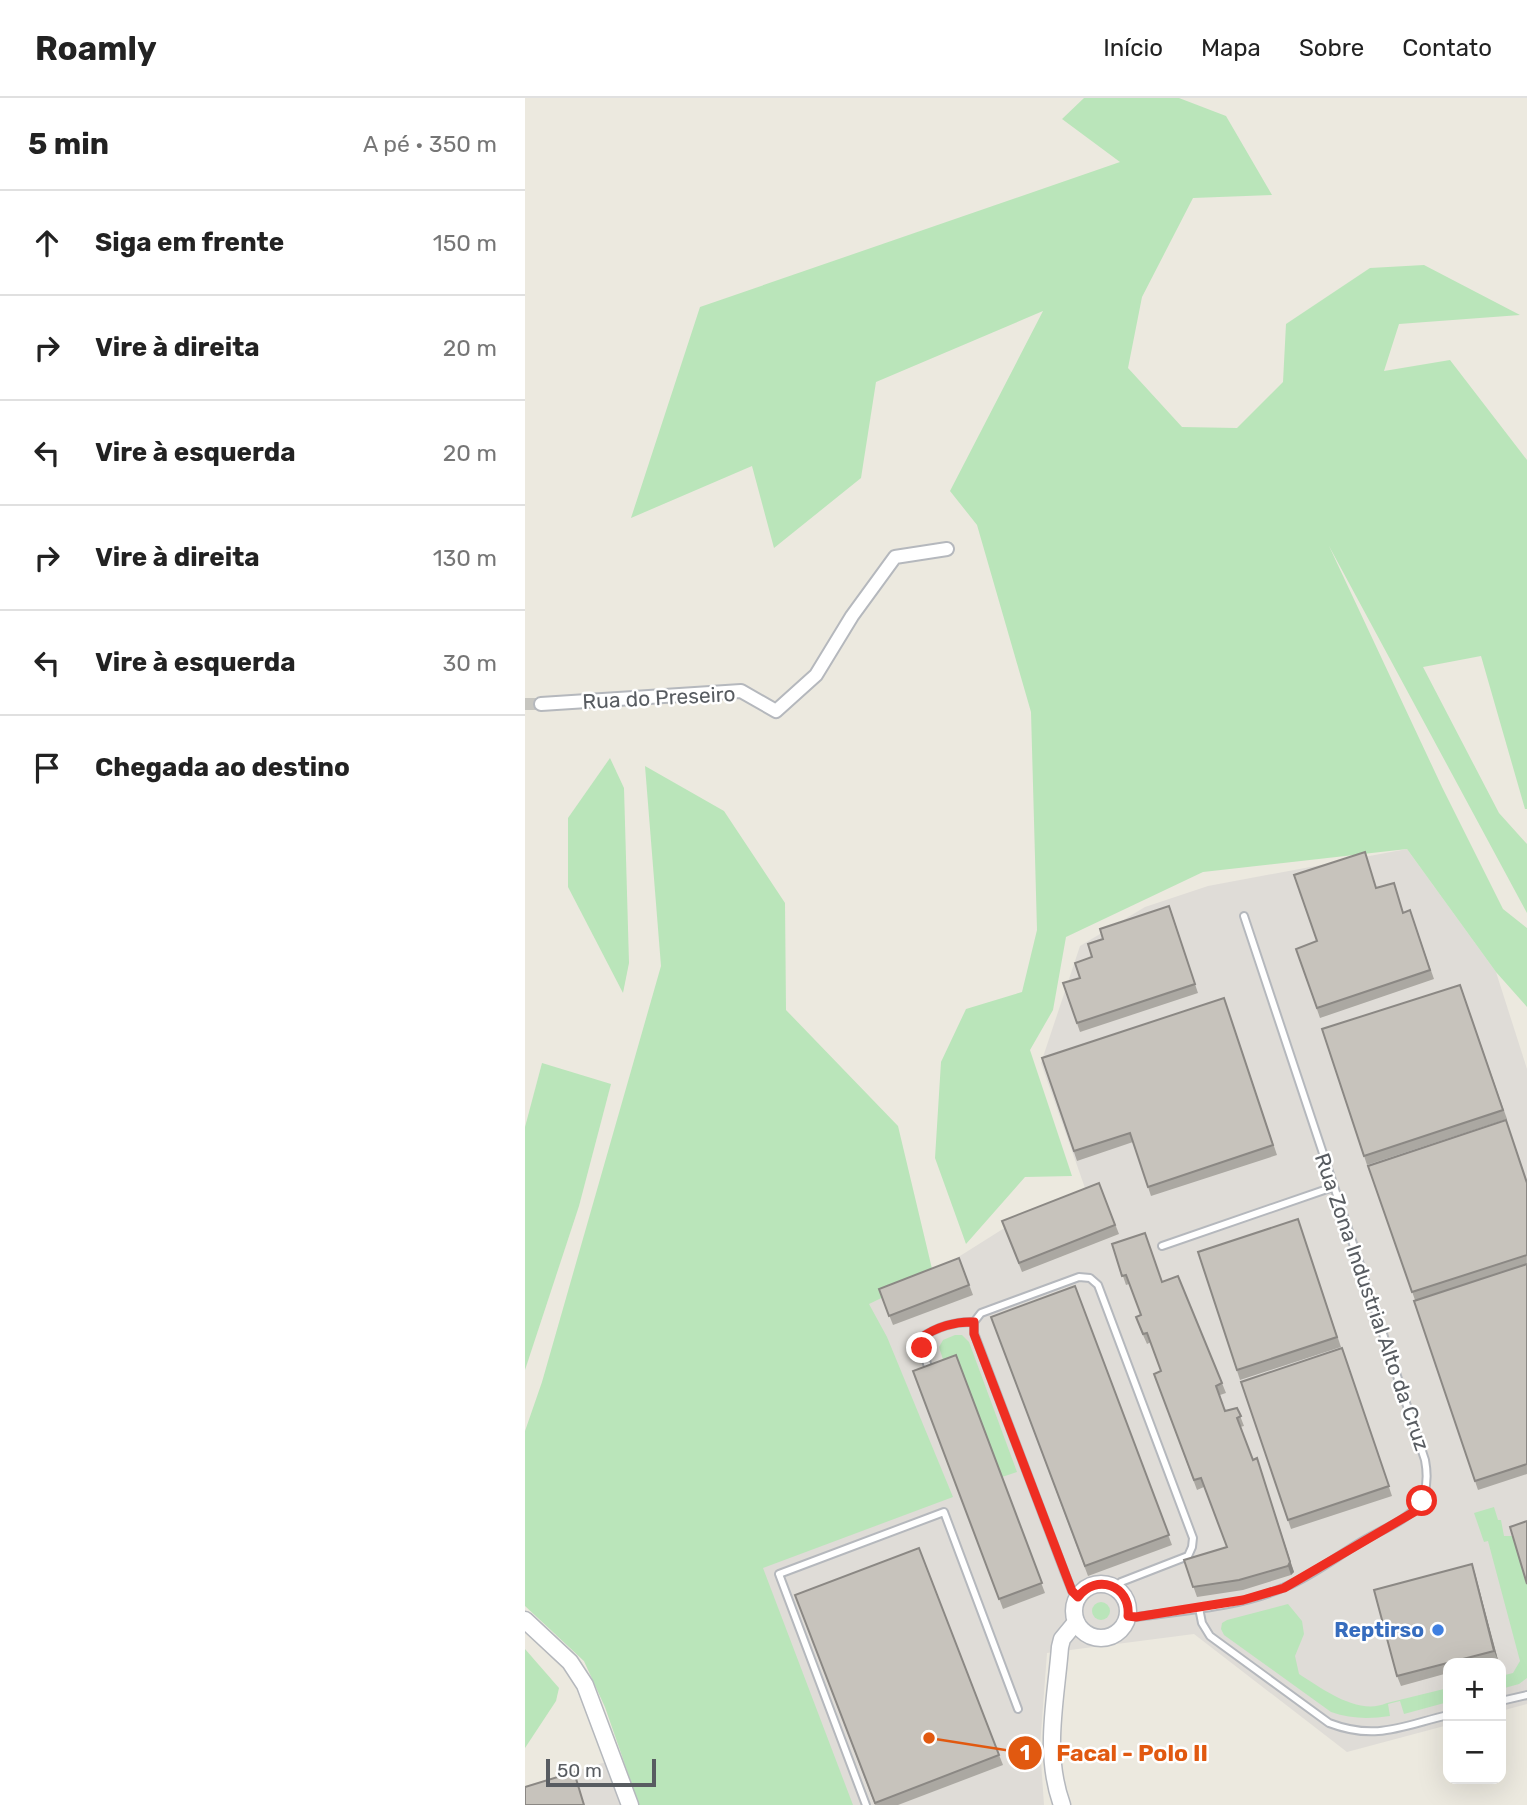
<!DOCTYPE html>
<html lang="pt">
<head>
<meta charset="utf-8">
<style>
	body { margin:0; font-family:Rubik,sans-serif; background:#f6f6f6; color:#222 }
	.controls { position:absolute; right:21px; bottom:21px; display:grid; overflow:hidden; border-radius:14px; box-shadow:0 7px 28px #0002 }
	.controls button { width:63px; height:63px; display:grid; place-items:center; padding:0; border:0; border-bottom:2px solid #e0e0e0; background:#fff; color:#222; font:35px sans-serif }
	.scale { position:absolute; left:21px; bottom:18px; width:110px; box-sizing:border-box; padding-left:7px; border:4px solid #585c61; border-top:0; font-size:19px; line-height:24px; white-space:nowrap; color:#585c61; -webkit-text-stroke:5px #fff; paint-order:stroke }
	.stop { position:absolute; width:21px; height:21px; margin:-16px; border:5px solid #ef2e22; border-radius:50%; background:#fff }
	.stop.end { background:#ef2e22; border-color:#fff; box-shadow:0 2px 7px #0008 }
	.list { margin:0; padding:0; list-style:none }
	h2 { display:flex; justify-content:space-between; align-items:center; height:91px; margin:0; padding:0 28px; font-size:30px }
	h2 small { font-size:23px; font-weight:400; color:#767676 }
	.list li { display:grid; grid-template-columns:46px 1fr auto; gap:21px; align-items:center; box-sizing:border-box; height:105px; padding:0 28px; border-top:2px solid #e0e0e0 }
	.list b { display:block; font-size:26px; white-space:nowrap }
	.list em { font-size:23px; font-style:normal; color:#767676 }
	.icon { flex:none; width:38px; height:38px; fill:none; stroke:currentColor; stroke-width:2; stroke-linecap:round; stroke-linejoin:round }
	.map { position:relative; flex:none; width:1002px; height:1707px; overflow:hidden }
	header { display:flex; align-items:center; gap:42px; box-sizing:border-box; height:98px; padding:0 35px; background:#fff; border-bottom:2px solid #e0e0e0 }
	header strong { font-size:33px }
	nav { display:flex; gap:38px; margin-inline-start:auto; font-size:24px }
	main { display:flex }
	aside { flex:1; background:#fff }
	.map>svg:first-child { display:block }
	.industrial { fill:#dfdcd7 }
	.green { fill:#bae5ba }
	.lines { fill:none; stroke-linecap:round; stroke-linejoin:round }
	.minor-tunnel { stroke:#c7c6c0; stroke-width:12; stroke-dasharray:12 6; stroke-linecap:butt }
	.service-casing { stroke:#b5b8bd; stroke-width:10 }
	.minor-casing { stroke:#b5b8bd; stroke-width:16 }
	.tertiary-casing { stroke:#b5b8bd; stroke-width:19 }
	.service { stroke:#fff; stroke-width:6 }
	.minor { stroke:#fff; stroke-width:12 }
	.tertiary { stroke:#fff; stroke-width:16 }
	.wall { fill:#aba8a2 }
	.shaded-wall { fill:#8b8884 }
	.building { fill:#c7c3bc; stroke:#8b8884; stroke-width:2 }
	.route { stroke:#ef2e22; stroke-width:9 }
	.shop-dot { fill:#3f7fe0; stroke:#fff; stroke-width:2.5 }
	.labels { text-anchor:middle; stroke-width:5; stroke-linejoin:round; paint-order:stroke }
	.street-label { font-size:21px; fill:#585c61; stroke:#fff }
	.shop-label { font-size:21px; font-weight:bold; fill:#366cbe; stroke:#fff; text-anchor:end }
	.leader { fill:none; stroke:#e15910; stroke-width:2.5 }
	.callout-dot { fill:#e15910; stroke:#fff; stroke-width:2.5 }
	.mark-label { font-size:21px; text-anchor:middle; font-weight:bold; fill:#fff }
	.callout-label { font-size:23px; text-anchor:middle; font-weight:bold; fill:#e15910; stroke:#fff; stroke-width:5; stroke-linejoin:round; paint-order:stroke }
</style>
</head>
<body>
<header>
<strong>Roamly</strong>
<nav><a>Início</a><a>Mapa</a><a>Sobre</a><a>Contato</a></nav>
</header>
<main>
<aside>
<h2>5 min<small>A pé · 350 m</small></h2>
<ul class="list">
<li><svg class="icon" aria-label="ahead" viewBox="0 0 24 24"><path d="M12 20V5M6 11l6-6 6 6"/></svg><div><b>Siga em frente</b></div><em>150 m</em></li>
<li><svg class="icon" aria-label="right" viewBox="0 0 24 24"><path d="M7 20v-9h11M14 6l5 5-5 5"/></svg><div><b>Vire à direita</b></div><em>20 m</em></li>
<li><svg class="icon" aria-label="left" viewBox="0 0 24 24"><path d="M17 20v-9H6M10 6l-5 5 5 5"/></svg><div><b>Vire à esquerda</b></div><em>20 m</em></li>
<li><svg class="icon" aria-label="right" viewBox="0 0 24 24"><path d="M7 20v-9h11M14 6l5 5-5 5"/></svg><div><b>Vire à direita</b></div><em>130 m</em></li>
<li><svg class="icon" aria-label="left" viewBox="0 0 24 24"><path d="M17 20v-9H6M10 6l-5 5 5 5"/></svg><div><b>Vire à esquerda</b></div><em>30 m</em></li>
<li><svg class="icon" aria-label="arrive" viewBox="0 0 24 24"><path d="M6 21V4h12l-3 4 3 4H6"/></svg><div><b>Chegada ao destino</b></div></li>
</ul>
</aside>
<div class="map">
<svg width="1002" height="1707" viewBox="0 0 1002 1707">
	<rect width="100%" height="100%" fill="#ece9df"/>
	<!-- industrial -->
	<path class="industrial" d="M882 751 971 874 1002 971V1606L976 1613V1565H923V1627L822 1654 669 1536 522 1555 515 1648 519 1707H0V1688L98 1659 80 1609 59 1563 31 1537 38 1317 408 1175 481 1129 560 1090 516 965 555 848 620 809 683 788Z"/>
	<!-- green -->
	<g class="green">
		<path d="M559 0H654L701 18 747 97 668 100 617 199 603 270 657 329 712 330 758 284 761 226 845 170 899 167 995 217 874 226 859 273 925 262 1002 362V711H1000L956 558 898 569 974 715 1002 746V815L804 448 917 689 978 811 1002 830V909L971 874 882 751 678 774 541 839 528 912 505 952 547 1078 500 1079 441 1146 410 1060 416 964 441 911 497 894 512 832 506 614 452 427 425 393 518 213 351 284 336 380 249 450 227 368 106 420 175 209 595 64 537 21Z"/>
		<path d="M85 660 99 690 104 865 98 895 43 789V720Z"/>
		<path d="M120 668 199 713 260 805 261 912 373 1028 408 1175 344 1206 362 1239 428 1399 238 1470 328 1707H114L80 1609 59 1563 0 1508V1333L17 1284 136 868Z"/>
		<path d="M17 965 86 986 54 1108 0 1272V1029Z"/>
		<path d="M430 1237H437L444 1244 492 1374 477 1379 421 1271 414 1249 418 1242Z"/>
		<path d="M969 1409 973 1422H976L979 1438H988L1002 1484V1580L994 1586 976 1591V1578L988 1575 995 1563 963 1443 959 1444 949 1415Z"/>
		<circle cx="576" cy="1513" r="9"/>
		<path d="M763 1506 777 1523 779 1536 770 1558 774 1576C798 1591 833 1618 862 1605L923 1590V1604L879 1616 875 1603 863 1606 865 1618C844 1621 826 1621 806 1614L699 1537 696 1531 697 1525 702 1522Z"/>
		<path d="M0 1551 34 1590 31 1603 0 1650Z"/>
	</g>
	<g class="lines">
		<!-- minor-tunnel -->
		<path class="minor-tunnel" d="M0 606H16"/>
		<defs>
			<g id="service">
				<path d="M637 1148 808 1089"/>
				<path d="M402 1266 396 1240C411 1229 431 1223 449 1224"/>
				<path d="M553 1499 547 1493 541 1478 449 1235V1224L456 1215 554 1179 565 1180 573 1187 668 1440 667 1449 663 1458 596 1484 591 1490"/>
				<path d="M674 1510 677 1525 685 1538 804 1625C851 1643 877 1628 923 1617"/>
				<path d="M603 1518 611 1519C661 1512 716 1509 762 1488 788 1477 811 1459 836 1444 875 1421 910 1415 900 1362L719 818"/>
				<path d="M976 1603 1002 1597"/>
				<path d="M341 1707 254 1476 419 1414 493 1611"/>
			</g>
			<path id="minor" d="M16 606 216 593 251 613 291 577 327 518 370 459 422 451"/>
			<g id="tertiary">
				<circle cx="576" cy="1513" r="27"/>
				<path d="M0 1522 45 1564 60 1587 105 1707"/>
				<path d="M537 1707C518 1655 531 1602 535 1549L537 1541 551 1524"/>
			</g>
		</defs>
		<!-- service casing -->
		<use href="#service" class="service-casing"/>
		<!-- minor casing -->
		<use href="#minor" class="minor-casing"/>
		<!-- tertiary casing -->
		<use href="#tertiary" class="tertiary-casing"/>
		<!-- service -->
		<use href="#service" class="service"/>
		<!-- minor -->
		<use href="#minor" class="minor"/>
		<!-- tertiary -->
		<use href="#tertiary" class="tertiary"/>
	</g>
	<!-- wall -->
	<g class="wall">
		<path d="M852 790 878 815 885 812 909 881 795 920 771 851 792 843Z"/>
		<path d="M644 808 673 895 555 934 538 885 555 880 578 841Z"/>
		<path d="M935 887 982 1021 842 1067 797 931Z"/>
		<path d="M699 900 752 1057 626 1098 608 1044 552 1063 517 960Z"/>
		<path d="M843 1068 1002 1084V1376L953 1392 889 1203 890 1202Z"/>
		<path d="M574 1085 594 1136 497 1174 477 1123Z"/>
		<path d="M773 1121 816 1249 715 1282 673 1154Z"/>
		<path d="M587 1146 637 1184 697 1285 701 1295 695 1297 700 1313 712 1310 719 1328 715 1329 769 1474 766 1477 718 1492 672 1499 659 1462 702 1449 679 1389 672 1392 629 1276 636 1273 626 1244 622 1246 614 1228 616 1217 604 1186 601 1187Z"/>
		<path d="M434 1160 448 1197 368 1227 354 1191Z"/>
		<path d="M550 1188 647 1447 563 1478 466 1219Z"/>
		<path d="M817 1250 867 1398 766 1431 716 1284Z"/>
		<path d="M431 1257 520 1495 478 1511 388 1273Z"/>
		<path d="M394 1450 478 1667 373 1707H350L270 1497Z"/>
		<path d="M947 1466 973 1562 961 1565H923V1575L876 1588 872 1578Z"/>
	</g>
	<!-- shaded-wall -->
	<g class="shaded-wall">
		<path d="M735 1370 769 1474 766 1477 763 1468Z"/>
		<path d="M947 1466 950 1475 973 1562 969 1553Z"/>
	</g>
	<!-- building -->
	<g class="building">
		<path d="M840 754 851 790 869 785 878 815 885 812 905 872 792 910 771 851 792 843 769 777Z"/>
		<path d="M644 808 670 886 552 925 538 885 555 880 550 865 567 859 563 846 578 841 575 831Z"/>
		<path d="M935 887 978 1012 839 1058 797 931Z"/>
		<path d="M699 900 748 1047 623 1089 605 1035 549 1053 517 960Z"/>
		<path d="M981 1022 1002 1085V1157L887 1194 843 1068Z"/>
		<path d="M574 1085 590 1127 494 1165 477 1123Z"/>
		<path d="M773 1121 812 1239 712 1272 673 1154Z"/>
		<path d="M620 1135 637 1184 653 1178 697 1285 691 1288 700 1313 712 1310 716 1318 712 1320 728 1362 732 1360 765 1464 763 1468 714 1482 668 1489 659 1462 702 1449 676 1380 669 1382 629 1276 636 1273 622 1235 618 1236 611 1219 616 1217 601 1177 597 1178 587 1146Z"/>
		<path d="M434 1160 444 1187 364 1218 354 1191Z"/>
		<path d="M1002 1166V1366L950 1383 889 1203Z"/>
		<path d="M550 1188 644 1437 560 1468 466 1219Z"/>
		<path d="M817 1250 864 1388 763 1422 716 1284Z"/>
		<path d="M431 1257 517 1485 474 1501 388 1273Z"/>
		<path d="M1002 1423V1486L985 1429Z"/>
		<path d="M394 1450 474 1657 350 1705 270 1497Z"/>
		<path d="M947 1466 969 1553 872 1578 849 1492Z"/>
		<path d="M49 1674 59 1707H0V1689Z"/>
	</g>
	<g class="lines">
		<!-- route -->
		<path class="route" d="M397 1250 396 1240C411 1229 431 1223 449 1224V1236L547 1493 553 1499C571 1475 606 1487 603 1518L611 1519 718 1502 759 1490 889 1414 897 1403"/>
	</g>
	<!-- markers -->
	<circle class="shop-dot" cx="913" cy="1532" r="7"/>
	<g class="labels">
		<!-- street labels -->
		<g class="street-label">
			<text transform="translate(134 600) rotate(-3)" y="7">Rua do Preseiro</text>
			<text transform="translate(847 1204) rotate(71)" y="7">Rua Zona Industrial Alto da Cruz</text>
		</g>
		<!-- shop labels -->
		<g class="shop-label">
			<text x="899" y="1539">Reptirso</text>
		</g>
	</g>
	<!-- callouts -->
	<path class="leader" d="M404 1640L500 1655"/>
	<g class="callout-dot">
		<circle cx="404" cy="1640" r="7"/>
		<circle cx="500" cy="1655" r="18"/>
	</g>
	<g class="mark-label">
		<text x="500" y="1662">1</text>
	</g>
	<g class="callout-label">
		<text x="607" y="1663">Facal - Polo II</text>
	</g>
</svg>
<div class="controls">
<button>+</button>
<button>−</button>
</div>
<div class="scale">50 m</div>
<div class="stop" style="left:897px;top:1403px"></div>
<div class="stop end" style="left:397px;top:1250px"></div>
</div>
</main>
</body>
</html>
